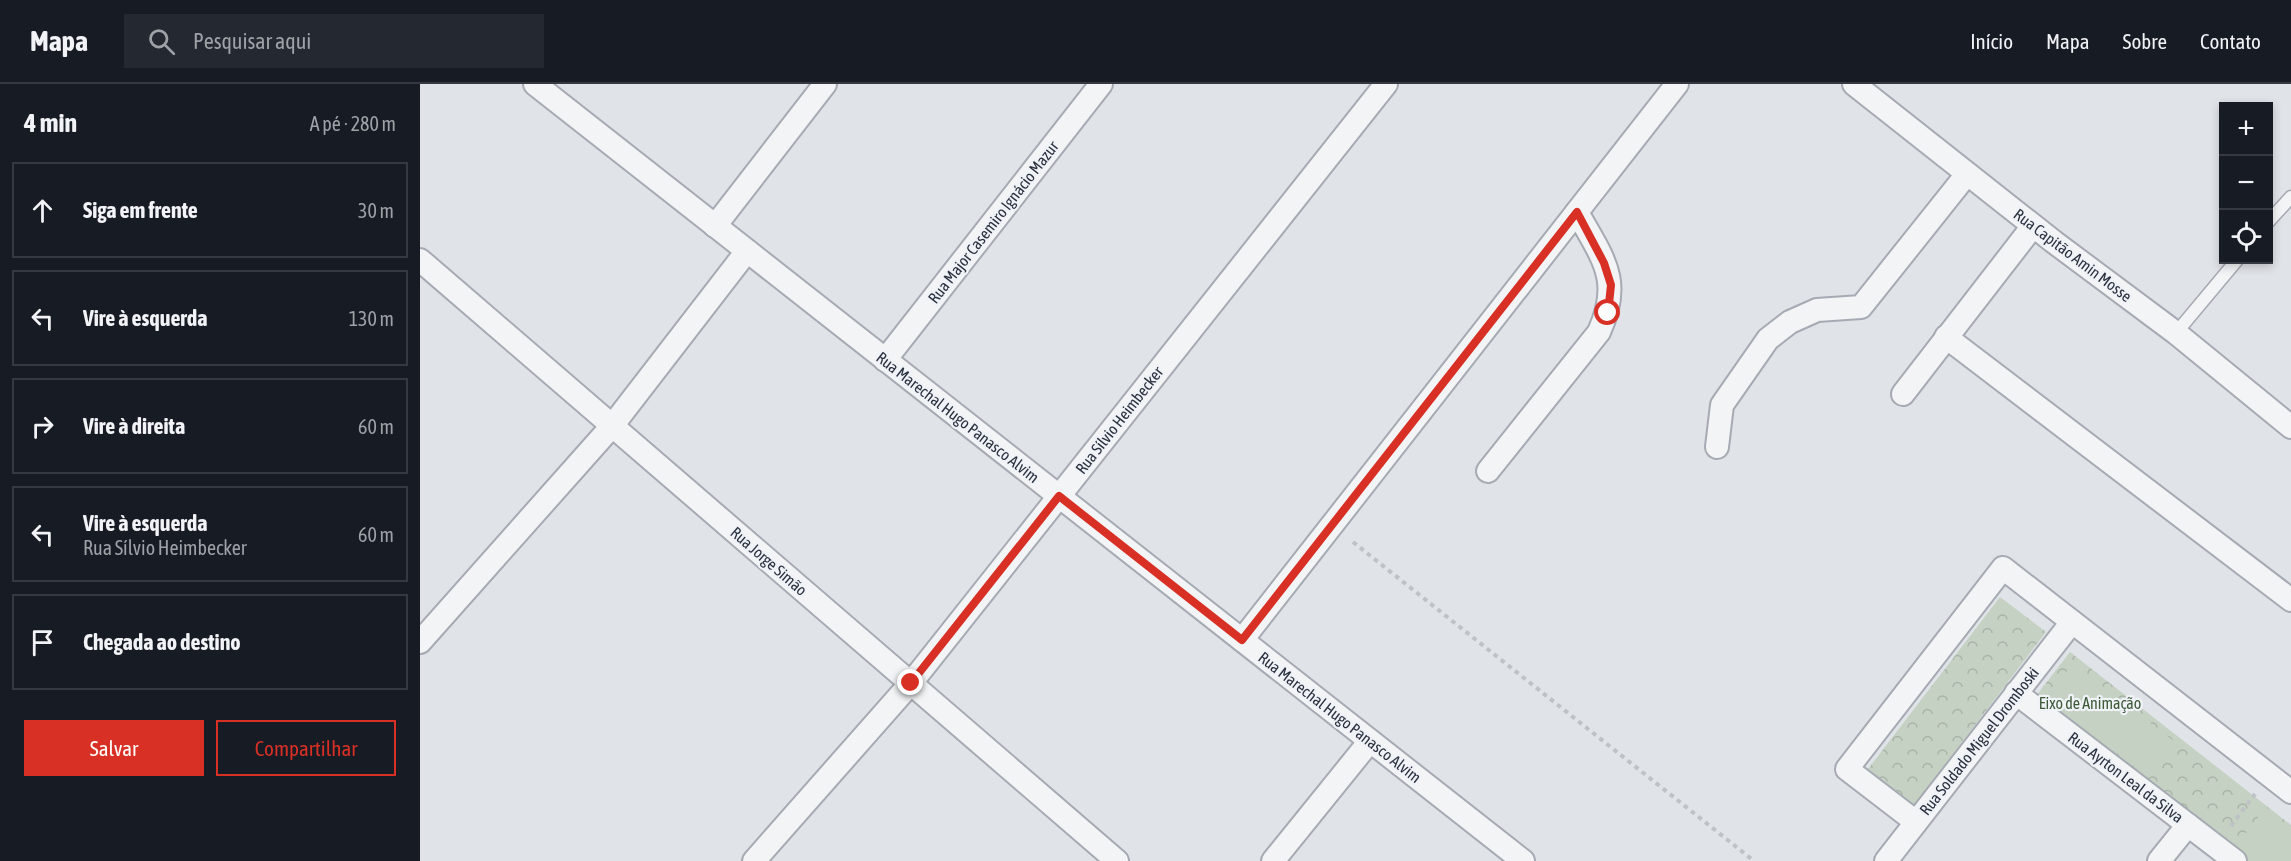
<!DOCTYPE html>
<html lang="pt">
<head>
<meta charset="utf-8">
<style>
	body { margin:0; font-family:"Asap Condensed",sans-serif; background:#242831; color:#f1f3f6 }
	.controls { position:absolute; right:18px; top:18px; display:grid; overflow:hidden; border-radius:0px; box-shadow:0 3px 9px #0003 }
	.controls button { width:54px; height:54px; display:grid; place-items:center; padding:0; border:0; border-bottom:2px solid #363941; background:#171b24; color:#f1f3f6; font:30px sans-serif }
	.stop { position:absolute; width:18px; height:18px; margin:-14px; border:4px solid #d93025; border-radius:50%; background:#fff }
	.stop.end { background:#d93025; border-color:#fff; box-shadow:0 2px 6px #0008 }
	.list { margin:0; padding:0; list-style:none }
	h2 { display:flex; justify-content:space-between; align-items:center; height:78px; margin:0; padding:0 24px; font-size:26px }
	h2 small { font-size:20px; font-weight:400; color:#9ea1a6 }
	.list li { display:grid; grid-template-columns:39px 1fr auto; gap:18px; align-items:center; box-sizing:border-box; height:96px; margin:0 12px 12px; padding:0 12px; border:2px solid #363941; border-radius:0px }
	.list b { display:block; font-size:22px; white-space:nowrap }
	.list p { margin:0; font-size:20px; white-space:nowrap; color:#9ea1a6 }
	.list em { font-size:20px; font-style:normal; color:#9ea1a6 }
	.actions { display:flex; gap:12px; padding:18px 24px }
	.actions a { flex:1; padding:14px 0; border:2px solid #d93025; border-radius:0px; text-align:center; font-size:21px; color:#d93025 }
	.actions .main { background:#d93025; color:#fff }
	.icon { flex:none; width:33px; height:33px; fill:none; stroke:currentColor; stroke-width:2; stroke-linecap:round; stroke-linejoin:round }
	.map { position:relative; flex:none; width:1871px; height:777px; overflow:hidden }
	header { display:flex; align-items:center; gap:36px; box-sizing:border-box; height:84px; padding:0 30px; background:#171b24; border-bottom:2px solid #363941 }
	header strong { font-size:28px }
	nav { display:flex; gap:33px; margin-inline-start:auto; font-size:21px }
	.search { width:420px; height:54px; background:#242831; display:flex; align-items:center; gap:15px; box-sizing:border-box; padding:0 21px; border-radius:0px; color:#9ea1a6; font-size:22px }
	main { display:flex }
	aside { flex:1; background:#171b24 }
	.map>svg:first-child { display:block }
	.park { fill:url(#park-crowns) }
	.garden { fill:#c5d1c2 }
	.lines { fill:none; stroke-linecap:round; stroke-linejoin:round }
	.lane-casing { stroke:#a6aab2; stroke-width:15 }
	.street-casing { stroke:#a6aab2; stroke-width:26 }
	.path { stroke:#bec1c6; stroke-width:4; stroke-dasharray:4.5 4.5; stroke-linecap:butt }
	.lane { stroke:#f2f4f6; stroke-width:12 }
	.street { stroke:#f2f4f6; stroke-width:22 }
	.route { stroke:#d93025; stroke-width:8 }
	.labels { text-anchor:middle; stroke-width:4.5; stroke-linejoin:round; paint-order:stroke }
	.street-label { font-size:16px; fill:#2a303e; stroke:#eff2f6 }
	.park-label { font-size:16px; fill:#3d5938; stroke:#eff2f6 }
</style>
</head>
<body>
<header>
<strong>Mapa</strong>
<div class="search"><svg class="icon" aria-label="search" viewBox="0 0 24 24"><circle cx="10" cy="10" r="6"/><path d="M15 15l6 6"/></svg>Pesquisar aqui</div>
<nav><a>Início</a><a>Mapa</a><a>Sobre</a><a>Contato</a></nav>
</header>
<main>
<aside>
<h2>4 min<small>A pé · 280 m</small></h2>
<ul class="list">
<li><svg class="icon" aria-label="ahead" viewBox="0 0 24 24"><path d="M12 20V5M6 11l6-6 6 6"/></svg><div><b>Siga em frente</b></div><em>30 m</em></li>
<li><svg class="icon" aria-label="left" viewBox="0 0 24 24"><path d="M17 20v-9H6M10 6l-5 5 5 5"/></svg><div><b>Vire à esquerda</b></div><em>130 m</em></li>
<li><svg class="icon" aria-label="right" viewBox="0 0 24 24"><path d="M7 20v-9h11M14 6l5 5-5 5"/></svg><div><b>Vire à direita</b></div><em>60 m</em></li>
<li><svg class="icon" aria-label="left" viewBox="0 0 24 24"><path d="M17 20v-9H6M10 6l-5 5 5 5"/></svg><div><b>Vire à esquerda</b><p>Rua Sílvio Heimbecker</p></div><em>60 m</em></li>
<li><svg class="icon" aria-label="arrive" viewBox="0 0 24 24"><path d="M6 21V4h12l-3 4 3 4H6"/></svg><div><b>Chegada ao destino</b></div></li>
</ul>
<div class="actions"><a class="main">Salvar</a><a>Compartilhar</a></div>
</aside>
<div class="map">
<svg width="1871" height="777" viewBox="0 0 1871 777">
	<defs>
		<pattern id="park-crowns" width="20" height="18" patternUnits="userSpaceOnUse" patternTransform="scale(1.5)"><rect width="20" height="18" fill="#c5d1c2"/><path d="M2 6a3 3 0 1 1 6 0M12 15a3 3 0 1 1 6 0" fill="none" stroke="#a9b4a8"/></pattern>
	</defs>
	<rect width="100%" height="100%" fill="#e0e3e8"/>
	<!-- park -->
	<g class="park">
		<path d="M1580 513 1626 548 1494 721 1448 685Z"/>
		<path d="M1650 568 1871 741V777H1827L1616 612Z"/>
	</g>
	<!-- garden -->
	<g class="garden">
		<path d="M1653 579 1755 658 1728 693 1627 614Z"/>
		<path d="M1843 727 1871 748V777H1836L1816 762Z"/>
	</g>
	<g class="lines">
		<defs>
			<g id="lane">
				<path d="M1848 138 1871 113"/>
				<path d="M1756 249 1817 176"/>
			</g>
			<g id="street">
				<path d="M115 0 1103 777"/>
				<path d="M1434 0 1634 158 1756 249 1871 343"/>
				<path d="M295 142 405 0"/>
				<path d="M0 176 697 777"/>
				<path d="M1526 253 1871 516"/>
				<path d="M465 276 681 0"/>
				<path d="M1483 310 1613 142"/>
				<path d="M1297 363 1302 321 1348 255 1370 238 1397 226 1441 223 1547 90"/>
				<path d="M1068 387 1179 248C1203 195 1182 174 1157 128"/>
				<path d="M822 556 1257 0"/>
				<path d="M0 558 192 342 327 167"/>
				<path d="M1596 609 1815 777"/>
				<path d="M1496 738 1427 685 1583 484 1871 708"/>
				<path d="M334 777 491 599 966 0"/>
				<path d="M853 777 950 657"/>
				<path d="M1466 777 1652 538"/>
				<path d="M1739 777 1768 741"/>
			</g>
		</defs>
		<!-- lane casing -->
		<use href="#lane" class="lane-casing"/>
		<!-- street casing -->
		<use href="#street" class="street-casing"/>
		<!-- path -->
		<g class="path">
			<path d="M933 458 1334 777"/>
			<path d="M1811 742 1835 710"/>
		</g>
		<!-- lane -->
		<use href="#lane" class="lane"/>
		<!-- street -->
		<use href="#street" class="street"/>
	</g>
	<g class="lines">
		<!-- route -->
		<path class="route" d="M491 599 639 412 822 556 1157 128 1184 179 1191 201 1188 229"/>
	</g>
	<g class="labels">
		<!-- street labels -->
		<g class="street-label">
			<text transform="translate(573 138) rotate(-52)" y="6">Rua Major Casemiro Ignácio Mazur</text>
			<text transform="translate(1653 171) rotate(37)" y="6">Rua Capitão Amin Mosse</text>
			<text transform="translate(538 333) rotate(38)" y="6">Rua Marechal Hugo Panasco Alvim</text>
			<text transform="translate(699 336) rotate(-52)" y="6">Rua Sílvio Heimbecker</text>
			<text transform="translate(349 477) rotate(41)" y="6">Rua Jorge Simão</text>
			<text transform="translate(920 633) rotate(38)" y="6">Rua Marechal Hugo Panasco Alvim</text>
			<text transform="translate(1559 657) rotate(-52)" y="6">Rua Soldado Miguel Dromboski</text>
			<text transform="translate(1706 693) rotate(37)" y="6">Rua Ayrton Leal da Silva</text>
		</g>
		<!-- park labels -->
		<g class="park-label">
			<text x="1670" y="625">Eixo de Animação</text>
		</g>
	</g>
</svg>
<div class="controls">
<button>+</button>
<button>−</button>
<button><svg class="icon" aria-label="locate" viewBox="0 0 24 24"><circle cx="12" cy="12" r="6"/><path d="M12 2v4M12 18v4M2 12h4M18 12h4"/></svg></button>
</div>
<div class="stop" style="left:1188px;top:229px"></div>
<div class="stop end" style="left:491px;top:599px"></div>
</div>
</main>
</body>
</html>
